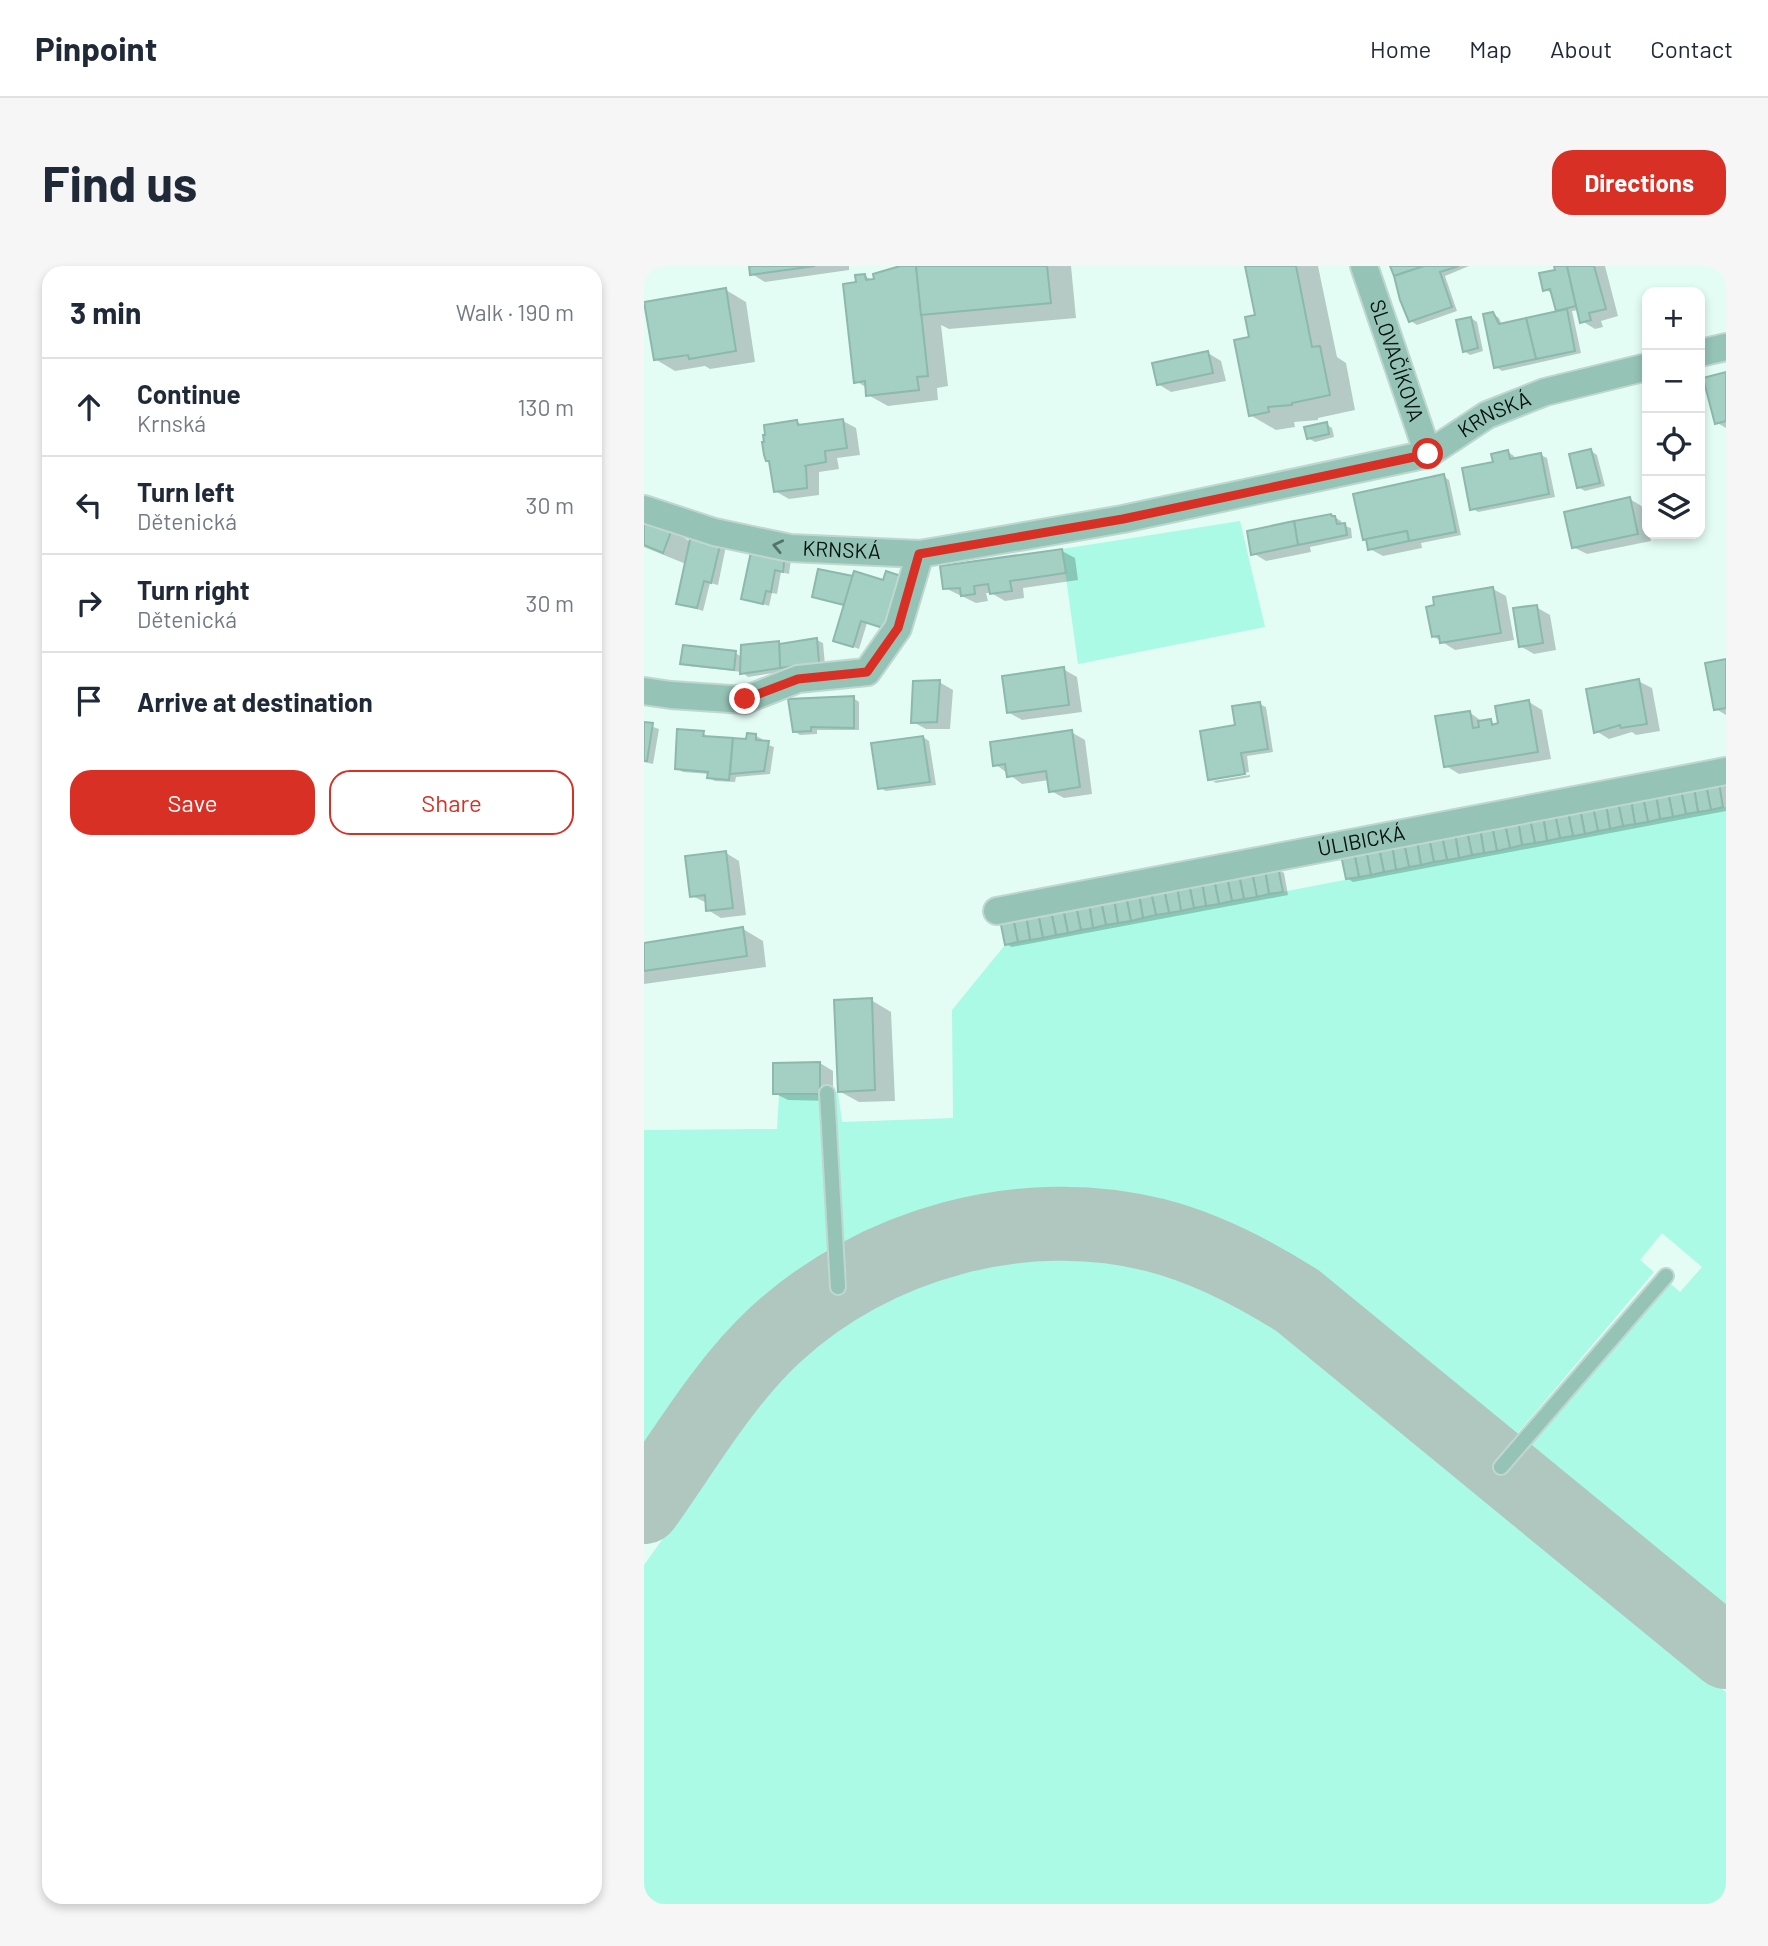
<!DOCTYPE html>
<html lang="en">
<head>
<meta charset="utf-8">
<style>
	body { margin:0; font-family:Barlow,sans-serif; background:#f6f6f7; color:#1f2937 }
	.controls { position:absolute; right:21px; top:21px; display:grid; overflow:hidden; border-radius:14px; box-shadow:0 4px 10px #0003 }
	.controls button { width:63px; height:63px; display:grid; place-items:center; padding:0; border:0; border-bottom:2px solid #e0e1e3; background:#fff; color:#1f2937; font:35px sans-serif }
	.stop { position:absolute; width:21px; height:21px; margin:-16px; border:5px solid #d93025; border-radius:50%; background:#fff }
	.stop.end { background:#d93025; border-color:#fff; box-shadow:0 2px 7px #0008 }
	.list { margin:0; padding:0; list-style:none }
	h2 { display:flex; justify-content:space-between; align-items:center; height:91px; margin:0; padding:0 28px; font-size:30px }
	h2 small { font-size:23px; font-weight:400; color:#747a83 }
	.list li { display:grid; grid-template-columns:46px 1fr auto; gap:21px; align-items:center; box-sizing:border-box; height:98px; padding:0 28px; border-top:2px solid #e0e1e3 }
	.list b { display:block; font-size:26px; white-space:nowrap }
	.list p { margin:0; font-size:23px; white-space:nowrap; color:#747a83 }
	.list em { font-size:23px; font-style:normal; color:#747a83 }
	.actions { display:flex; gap:14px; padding:21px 28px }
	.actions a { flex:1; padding:16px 0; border:2px solid #d93025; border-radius:21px; text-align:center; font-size:24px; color:#d93025 }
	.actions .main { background:#d93025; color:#fff }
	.icon { flex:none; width:38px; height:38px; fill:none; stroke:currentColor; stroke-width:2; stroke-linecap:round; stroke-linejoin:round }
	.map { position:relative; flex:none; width:1082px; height:1638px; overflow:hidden; border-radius:21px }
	header { display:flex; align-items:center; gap:42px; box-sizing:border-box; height:98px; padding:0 35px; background:#fff; border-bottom:2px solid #e0e1e3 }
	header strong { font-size:33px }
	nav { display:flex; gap:38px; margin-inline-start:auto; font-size:24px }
	.intro { display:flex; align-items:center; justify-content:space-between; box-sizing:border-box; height:168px; padding:0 42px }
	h1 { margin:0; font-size:49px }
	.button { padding:18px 32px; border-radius:21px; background:#d93025; color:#fff; font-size:24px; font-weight:700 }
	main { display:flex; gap:42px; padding:0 42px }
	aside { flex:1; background:#fff; border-radius:21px; box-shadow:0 4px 10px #0003 }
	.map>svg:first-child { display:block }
	.green { fill:#aafae5 }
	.shadow { fill:#0003 }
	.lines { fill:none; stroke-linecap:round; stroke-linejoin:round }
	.taxiway { stroke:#b0c7c0; stroke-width:74 }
	.building { fill:#a4d0c4; stroke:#8db8ac; stroke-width:2 }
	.service-casing { stroke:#bfd7d0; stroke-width:18 }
	.minor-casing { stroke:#bfd7d0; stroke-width:30 }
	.service { stroke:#95c3b6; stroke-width:14 }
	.minor { stroke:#95c3b6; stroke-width:26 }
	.oneway { stroke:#53736a }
	.route { stroke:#d93025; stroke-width:9 }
	.labels { text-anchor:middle; stroke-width:7; stroke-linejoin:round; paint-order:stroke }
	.street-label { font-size:21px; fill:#03110d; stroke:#fff }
</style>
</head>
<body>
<header>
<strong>Pinpoint</strong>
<nav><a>Home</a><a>Map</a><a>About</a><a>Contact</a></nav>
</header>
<div class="intro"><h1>Find us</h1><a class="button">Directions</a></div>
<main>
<aside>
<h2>3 min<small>Walk · 190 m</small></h2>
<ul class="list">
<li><svg class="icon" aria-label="ahead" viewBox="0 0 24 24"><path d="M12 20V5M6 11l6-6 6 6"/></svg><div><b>Continue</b><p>Krnská</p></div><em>130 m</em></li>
<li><svg class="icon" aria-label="left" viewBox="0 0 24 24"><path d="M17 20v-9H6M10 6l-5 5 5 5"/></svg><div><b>Turn left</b><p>Dětenická</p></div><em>30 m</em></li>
<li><svg class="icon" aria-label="right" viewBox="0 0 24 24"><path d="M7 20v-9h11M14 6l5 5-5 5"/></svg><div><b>Turn right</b><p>Dětenická</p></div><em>30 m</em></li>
<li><svg class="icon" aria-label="arrive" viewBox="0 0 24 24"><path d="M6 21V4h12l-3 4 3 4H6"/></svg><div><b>Arrive at destination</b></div></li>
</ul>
<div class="actions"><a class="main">Save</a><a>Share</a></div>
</aside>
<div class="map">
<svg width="1082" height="1638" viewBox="0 0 1082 1638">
	<rect width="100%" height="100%" fill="#e3fdf5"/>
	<!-- green -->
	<g class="green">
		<path d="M596 255 621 361 434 398 418 283Z"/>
		<path d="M1082 541V1348L881 1186 1020 1012 1036 1026 1058 1001 1018 967 996 994 1010 1006 868 1174C824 1139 780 1103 736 1067 703 1040 671 1012 634 990 501 911 336 914 201 985L196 969 189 826H194L198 856 309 852 308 744 361 679Z"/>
		<path d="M176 828 187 979 184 993C153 1017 119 1040 92 1069 58 1107 29 1149 0 1191V864L133 863 135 829Z"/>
		<path d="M381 993H444L506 1003 573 1024 631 1053 1082 1426V1638H0V1299L131 1116 161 1087 230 1039 275 1019 323 1002Z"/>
	</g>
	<!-- shadow -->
	<g class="shadow">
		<path d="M107 0H205V4L121 16 108 8Z"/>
		<path d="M263 0H427L432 52 305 63 297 59 304 120 293 122 294 134 244 140 224 129 223 122 212 115 214 18 221 10 229 15Z"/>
		<path d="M602 0H674L693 91 702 97 711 144 674 152V154L650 156 651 161 632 164 606 149 607 73 613 50Z"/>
		<path d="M748 0H825L801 10 813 45 773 59 767 55Z"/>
		<path d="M911 0H961L974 50 957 55 959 61 951 63 938 55 935 44 928 45 937 87 858 105 852 101 849 48 855 52 858 59 914 47 909 27 901 24 913 5Z"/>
		<path d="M82 24 102 36 111 96 66 103 61 100 31 105 11 93Z"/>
		<path d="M827 52 833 56 839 85 826 89 820 85Z"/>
		<path d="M564 87 577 95 582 115 527 126 514 118Z"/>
		<path d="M1082 108V162L1072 156Z"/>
		<path d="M199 155 212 162 216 189 193 192 195 203 175 206V229L145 233 131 225 153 156 160 160Z"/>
		<path d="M682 158 688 162 690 171 671 176 664 172Z"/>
		<path d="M947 185 953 189 961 220 941 225 934 221Z"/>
		<path d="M864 186 870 190 871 194 897 189 903 192 911 231 834 246 828 242 851 198Z"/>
		<path d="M799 210 805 214 817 269 777 277 778 282 739 290 726 283 724 275 720 273Z"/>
		<path d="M986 233 999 241 1003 268H1005L1007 275 943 288 929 281Z"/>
		<path d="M687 249 697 255 698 259 707 262 708 272 666 281 667 286 622 295 609 287Z"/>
		<path d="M0 254 27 264 47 276 82 280 74 319 66 317 59 345 34 337 42 298 0 281Z"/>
		<path d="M109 283 147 293 145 308 137 306 133 328 128 327 125 340 99 332Z"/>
		<path d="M418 285 431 292 434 314 379 322 380 332 361 335 347 327H342L344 335 332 337 301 322Z"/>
		<path d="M176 305 223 357 215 383 191 374 202 340 170 330Z"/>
		<path d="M849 323 862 330 870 374 811 384 789 370Z"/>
		<path d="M892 341 906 349 912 384 890 388 876 380Z"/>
		<path d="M173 374 179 377 181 399 104 411 98 406 44 400 38 397 91 387 98 391 135 376 139 379Z"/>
		<path d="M1082 395V449L1072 443Z"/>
		<path d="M419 403 433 411 438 446 378 454 364 446Z"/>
		<path d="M994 415 1008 422 1016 465 992 469 988 466 965 473 952 465Z"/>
		<path d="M295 416 309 424 306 463H282L269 456Z"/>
		<path d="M209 432 215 436V464H173V468L156 469 150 465Z"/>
		<path d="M885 436 898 444 907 493 815 508 802 500 825 446 839 456 846 455 856 461Z"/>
		<path d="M615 438 622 441 629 486 603 490 605 506 569 512V515L566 513 593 461Z"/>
		<path d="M0 458 15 463 9 498 0 496Z"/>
		<path d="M427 466 441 474 448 528 420 532 407 525 405 514 378 518 351 498Z"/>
		<path d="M59 467 65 472 103 475 112 470 118 473V477L130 481 126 508 92 511 91 516 71 515 65 512 66 508 39 506 32 502Z"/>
		<path d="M279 471 285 475 292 519 242 525 236 522Z"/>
		<path d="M606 509V511L572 517 569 515Z"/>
		<path d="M1082 517V545L709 616 703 612Z"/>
		<path d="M82 587 95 595 102 649 77 652 64 644 63 637 48 630Z"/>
		<path d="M633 603 640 607 644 629 368 681 362 678Z"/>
		<path d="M99 663 119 675 122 701 0 718V679Z"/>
		<path d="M227 734 247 746 251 835 215 836 195 825Z"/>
		<path d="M176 797 189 805V835L144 834 130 827Z"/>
	</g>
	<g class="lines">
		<!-- taxiway -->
		<path class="taxiway" d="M0 1241C40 1185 80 1116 131 1069 230 977 380 936 511 969 562 982 610 1007 654 1035L1082 1386"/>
	</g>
	<!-- building -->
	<g class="building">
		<path d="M105 0H171L106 9Z"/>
		<path d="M256 0H272L284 110 273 111 275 124 222 130 221 115 210 117 199 18 212 16 211 9 221 8 222 14 230 13 229 8Z"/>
		<path d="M272 0H403L407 37 277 49Z"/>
		<path d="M601 0H652L668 81 676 80 686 129 648 137V139L624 141 625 146 605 150 590 74 605 71 601 51 611 49Z"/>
		<path d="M746 0H780L750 10Z"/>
		<path d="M780 0H815L796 6 808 41 765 56 756 34 750 10Z"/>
		<path d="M910 0H923L932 40 912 45 906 23 899 25 895 7 911 4Z"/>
		<path d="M923 0H950L962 43 945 47 947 54 936 57Z"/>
		<path d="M82 22 92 85 45 93 44 89 10 94 0 36Z"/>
		<path d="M923 43 931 85 892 93 882 52Z"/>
		<path d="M849 46 855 58 882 52 892 93 850 102 839 48Z"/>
		<path d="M827 51 834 82 819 86 812 54Z"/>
		<path d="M564 85 569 107 513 119 508 97Z"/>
		<path d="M1082 106V155L1071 158 1059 112Z"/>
		<path d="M199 153 203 182 181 185 182 196 160 200H162L163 222 130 226 125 195H122L120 189 118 176H120L119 169H121L120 159 153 154 154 159Z"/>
		<path d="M683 156 685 168 663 173 660 161Z"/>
		<path d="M947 183 956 217 933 222 925 188Z"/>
		<path d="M864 184 866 193 897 187 905 228 826 244 818 202 849 196 847 188Z"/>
		<path d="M800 208 812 266 765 275 763 265 719 274 709 228Z"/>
		<path d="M986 231 994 268 928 282 920 246Z"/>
		<path d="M687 248 688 250H691L693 258 701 257 703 269 654 279 650 255Z"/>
		<path d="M0 252 28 263 19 287 0 279Z"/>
		<path d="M650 255 654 279 607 289 603 265Z"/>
		<path d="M763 265 765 275 724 284 722 273Z"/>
		<path d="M47 269 77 275 67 317 60 315 53 342 32 338Z"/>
		<path d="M108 281 141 288 139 306 131 304 127 326 122 325 119 338 97 333Z"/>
		<path d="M418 283 422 307 366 315 368 325 346 328 344 318 330 320 331 328 317 330 316 322 299 323 296 300Z"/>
		<path d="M174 303 209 310 200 339 168 331Z"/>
		<path d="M210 305 239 314 242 305 260 311 242 363 217 355 209 381 189 375Z"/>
		<path d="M849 321 857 367 796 377 795 370 788 371 782 341 790 339 789 331Z"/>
		<path d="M893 339 899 377 875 381 869 342Z"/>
		<path d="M173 372 175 397 136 402 135 378Z"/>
		<path d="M135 375 136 402 96 408 97 379Z"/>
		<path d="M39 379 92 385 90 404 36 398Z"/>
		<path d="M1082 393V442L1070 444 1061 397Z"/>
		<path d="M420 401 425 439 363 447 358 410Z"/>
		<path d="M995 413 1003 458 977 462 976 459 950 467 942 423Z"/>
		<path d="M296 414 293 456 267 457 269 415Z"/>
		<path d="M210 430V462L167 461V465L149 466 144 433Z"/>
		<path d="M885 434 894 486 800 501 791 450 826 445 829 462 835 461 834 455 847 453 848 459 854 457 851 440Z"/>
		<path d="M616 436 624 483 597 487 601 508 564 514 556 465 591 459 588 440Z"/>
		<path d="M0 456 9 457 3 495H0Z"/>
		<path d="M33 463 60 465 59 470 89 472 85 514 63 512 64 506 31 503Z"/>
		<path d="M428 464 436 521 405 526 402 505 363 511 361 498 349 500 346 476Z"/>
		<path d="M103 467 112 468V474L125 475 120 505 86 508 89 472 102 473Z"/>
		<path d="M279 470 286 516 234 523 227 477Z"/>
		<path d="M1075 517 1079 541 1067 544 1062 519Z"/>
		<path d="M1062 519 1067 544 1054 546 1050 522Z"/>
		<path d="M1050 522 1054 546 1042 548 1037 524Z"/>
		<path d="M1037 524 1042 548 1029 551 1024 526Z"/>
		<path d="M1024 526 1029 551 1016 553 1012 529Z"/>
		<path d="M1012 529 1016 553 1004 556 999 531Z"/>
		<path d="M999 531 1004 556 991 558 987 534Z"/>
		<path d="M987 534 991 558 979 560 974 536Z"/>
		<path d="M974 536 979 560 966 563 962 538Z"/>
		<path d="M962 538 966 563 954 565 949 541Z"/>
		<path d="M949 541 954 565 941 568 936 543Z"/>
		<path d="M936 543 941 568 929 570 924 546Z"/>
		<path d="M924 546 929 570 916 572 911 548Z"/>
		<path d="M911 548 916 572 903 575 899 550Z"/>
		<path d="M899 550 903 575 891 577 886 553Z"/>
		<path d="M886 553 891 577 878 579 874 555Z"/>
		<path d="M874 555 878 579 866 582 861 558Z"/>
		<path d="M861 558 866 582 853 585 848 560Z"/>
		<path d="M848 560 853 585 840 587 836 562Z"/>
		<path d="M836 562 840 587 828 589 823 565Z"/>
		<path d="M823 565 828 589 815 592 811 567Z"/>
		<path d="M811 567 815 592 803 594 798 570Z"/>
		<path d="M798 570 803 594 790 596 785 572Z"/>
		<path d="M785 572 790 596 777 599 773 575Z"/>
		<path d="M773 575 777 599 765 601 760 577Z"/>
		<path d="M760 577 765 601 752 604 748 579Z"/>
		<path d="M748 579 752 604 740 606 735 582Z"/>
		<path d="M735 582 740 606 727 609 722 584Z"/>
		<path d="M722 584 727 609 715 611 710 586Z"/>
		<path d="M82 585 89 642 62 645 61 629 46 631 41 590Z"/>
		<path d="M710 586 715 611 702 613 697 589Z"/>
		<path d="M634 601 639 626 625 628 621 604Z"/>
		<path d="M621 604 625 628 613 631 608 606Z"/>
		<path d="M608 606 613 631 600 633 595 609Z"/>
		<path d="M595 609 600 633 588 635 583 611Z"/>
		<path d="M583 611 588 635 575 638 570 613Z"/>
		<path d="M570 613 575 638 562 640 558 616Z"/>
		<path d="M558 616 562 640 550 642 545 618Z"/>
		<path d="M545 618 550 642 537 645 533 621Z"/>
		<path d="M533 621 537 645 525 647 520 623Z"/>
		<path d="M520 623 525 647 512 649 507 626Z"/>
		<path d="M507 626 512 649 499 652 495 628Z"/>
		<path d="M495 628 499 652 487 655 482 630Z"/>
		<path d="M482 630 487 655 474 657 470 633Z"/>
		<path d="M470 633 474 657 462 659 457 635Z"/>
		<path d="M457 635 462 659 449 662 445 637Z"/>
		<path d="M445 637 449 662 437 664 432 640Z"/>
		<path d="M432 640 437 664 424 667 419 642Z"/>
		<path d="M419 642 424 667 412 669 407 645Z"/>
		<path d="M407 645 412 669 399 672 394 647Z"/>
		<path d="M394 647 399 672 386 674 382 649Z"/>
		<path d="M382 649 386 674 374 676 369 652Z"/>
		<path d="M369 652 374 676 361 679 356 654Z"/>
		<path d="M99 661 103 690 0 705V677Z"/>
		<path d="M228 732 231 824 194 826 190 734Z"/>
		<path d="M176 796V828H129V797Z"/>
	</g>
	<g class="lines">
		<defs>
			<g id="service">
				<path d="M183 827 194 1021"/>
				<path d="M857 1201 1022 1010"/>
			</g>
			<g id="minor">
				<path id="s1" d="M720 0 784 188"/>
				<path d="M1056 87 1082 81"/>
				<path id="s2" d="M0 243 70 266 146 282 276 288 479 253 784 188 843 149 901 126 1003 101"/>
				<path d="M0 425 27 429 101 434 154 413 223 406 254 362 276 288"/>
				<path id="s3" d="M353 645 1082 505"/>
			</g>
		</defs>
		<!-- service casing -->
		<use href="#service" class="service-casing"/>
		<!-- minor casing -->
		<use href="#minor" class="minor-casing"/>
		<!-- service -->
		<use href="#service" class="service"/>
		<!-- minor -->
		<use href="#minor" class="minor"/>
	</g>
	<!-- one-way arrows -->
	<defs><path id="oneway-chevron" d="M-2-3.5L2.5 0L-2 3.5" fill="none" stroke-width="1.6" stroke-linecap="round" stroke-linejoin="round" transform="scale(1.75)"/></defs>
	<use class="oneway" href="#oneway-chevron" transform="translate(134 280) rotate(-168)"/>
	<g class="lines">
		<!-- route -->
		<path class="route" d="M101 433 154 413 223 406 254 362 275 288 479 253 784 188"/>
	</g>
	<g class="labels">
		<!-- street labels -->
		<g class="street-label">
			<text dy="7" stroke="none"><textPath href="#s1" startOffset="100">SLOVAČÍKOVA</textPath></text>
			<text dy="7" stroke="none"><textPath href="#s2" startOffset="877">KRNSKÁ</textPath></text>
			<text dy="7" stroke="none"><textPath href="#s2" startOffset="203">KRNSKÁ</textPath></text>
			<text dy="7" stroke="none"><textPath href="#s3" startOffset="371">ÚLIBICKÁ</textPath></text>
		</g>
	</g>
</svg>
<div class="controls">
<button>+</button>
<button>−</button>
<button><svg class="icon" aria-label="locate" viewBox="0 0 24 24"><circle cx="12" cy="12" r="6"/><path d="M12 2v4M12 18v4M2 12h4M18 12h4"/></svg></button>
<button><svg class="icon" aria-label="layers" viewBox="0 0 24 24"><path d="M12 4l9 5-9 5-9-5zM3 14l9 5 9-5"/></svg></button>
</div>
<div class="stop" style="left:784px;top:188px"></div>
<div class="stop end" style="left:101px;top:433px"></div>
</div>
</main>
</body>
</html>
